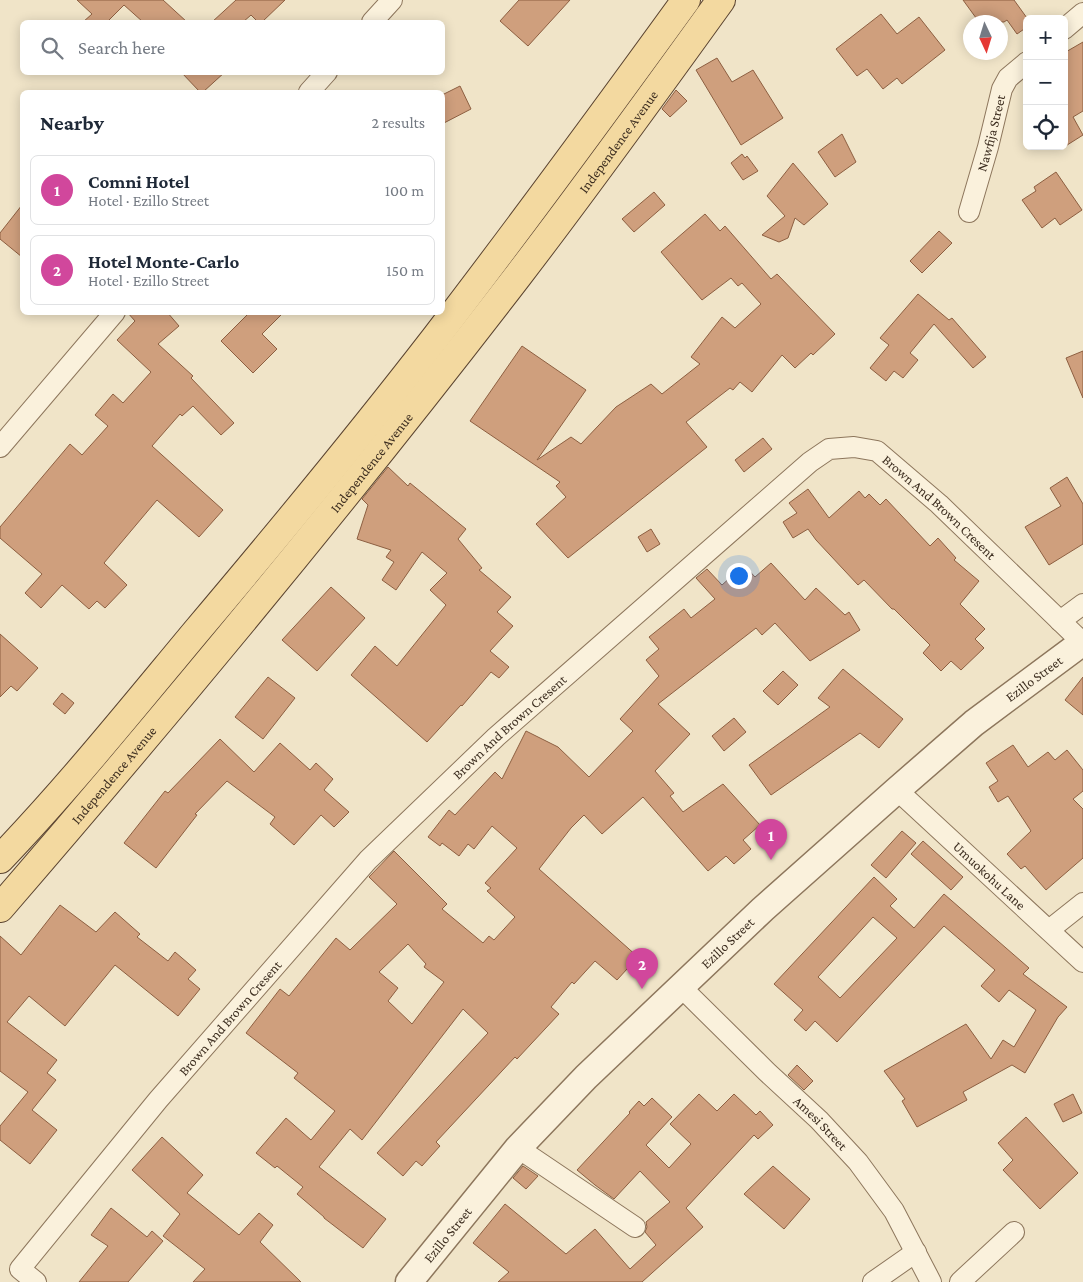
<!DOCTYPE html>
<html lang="en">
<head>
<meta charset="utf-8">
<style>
	body { margin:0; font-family:"Crimson Pro",serif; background:#f6f6f7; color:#1f2937 }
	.controls { position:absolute; right:15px; top:15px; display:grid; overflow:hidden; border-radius:8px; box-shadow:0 2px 12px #0003 }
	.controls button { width:45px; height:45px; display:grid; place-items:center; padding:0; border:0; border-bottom:1px solid #e0e1e3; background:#fff; color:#1f2937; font:25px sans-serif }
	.compass { position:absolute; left:963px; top:15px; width:45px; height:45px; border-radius:50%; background:#fff; box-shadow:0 2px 12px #0003; rotate:176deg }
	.you { position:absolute; left:738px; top:575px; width:18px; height:18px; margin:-12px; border:4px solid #fff; border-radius:50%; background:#1a73e8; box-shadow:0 0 0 8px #1a73e833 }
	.badge { display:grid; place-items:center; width:32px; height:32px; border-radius:50%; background:#9e2a2b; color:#fff; font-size:16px; font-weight:700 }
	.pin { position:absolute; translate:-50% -41px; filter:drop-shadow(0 1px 2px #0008) }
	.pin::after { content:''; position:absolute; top:26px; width:18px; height:15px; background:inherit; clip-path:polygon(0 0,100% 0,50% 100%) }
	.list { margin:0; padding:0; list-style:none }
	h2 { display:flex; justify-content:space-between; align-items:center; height:65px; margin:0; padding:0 20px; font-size:21px }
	h2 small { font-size:16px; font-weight:400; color:#747a83 }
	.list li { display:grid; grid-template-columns:32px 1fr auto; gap:15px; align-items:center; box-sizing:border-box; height:70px; margin:0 10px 10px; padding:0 10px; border:1px solid #e0e1e3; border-radius:8px }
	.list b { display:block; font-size:19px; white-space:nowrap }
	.list p { margin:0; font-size:16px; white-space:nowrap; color:#747a83 }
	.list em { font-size:16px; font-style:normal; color:#747a83 }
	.icon { flex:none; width:28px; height:28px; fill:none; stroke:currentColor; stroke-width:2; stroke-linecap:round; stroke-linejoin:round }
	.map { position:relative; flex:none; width:1083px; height:1282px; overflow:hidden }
	.search { position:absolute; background:#fff; box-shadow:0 2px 12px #0003; left:20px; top:20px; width:425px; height:55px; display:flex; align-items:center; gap:12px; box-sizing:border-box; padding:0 18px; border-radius:8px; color:#747a83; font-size:19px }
	.panel { position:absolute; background:#fff; box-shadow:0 2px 12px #0003; left:20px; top:90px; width:425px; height:225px; border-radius:8px }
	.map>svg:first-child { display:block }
	.building { fill:#cf9f7d; stroke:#8d5f41; fill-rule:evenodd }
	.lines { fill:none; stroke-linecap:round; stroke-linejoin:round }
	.minor-casing { stroke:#8d765c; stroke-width:22 }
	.tertiary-casing { stroke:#8d765c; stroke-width:29 }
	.primary-casing { stroke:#5b4430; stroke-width:30 }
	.minor { stroke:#faf1dc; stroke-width:20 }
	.tertiary { stroke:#faf1dc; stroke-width:26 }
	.primary { stroke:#f3d9a0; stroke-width:28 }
	.labels { text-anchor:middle; stroke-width:4; stroke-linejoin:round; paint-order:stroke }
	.street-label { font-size:14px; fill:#3d2e20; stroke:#f7eed8 }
</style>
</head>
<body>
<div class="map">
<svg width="1083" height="1282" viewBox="0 0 1083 1282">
	<rect width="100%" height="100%" fill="#f0e4c8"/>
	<!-- building -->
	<g class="building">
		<path d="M77 0H163L187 22H143L124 5 107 22H83L92 14Z"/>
		<path d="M236 0H285L262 22H258L251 15 243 22H212Z"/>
		<path d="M519 0H570L528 46 500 21Z"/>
		<path d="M963 0H1014L1027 18V27L1017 34 1007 20 1004 22H979Z"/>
		<path d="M881 14 897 34 919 17 945 50 902 84 897 78 883 89 867 69 857 76 836 49Z"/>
		<path d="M1083 42V111L1073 117 1083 135 1064 147V53Z"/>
		<path d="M717 58 732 82 753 70 783 118 741 145 696 70Z"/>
		<path d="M181 72H225L203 92H200Z"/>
		<path d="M460 86 471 109 442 124V95Z"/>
		<path d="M676 90 687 101 670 117 662 109Z"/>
		<path d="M842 134 856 162 835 177 818 152Z"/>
		<path d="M742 154 745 158 747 156 758 171 743 180 731 163Z"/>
		<path d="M793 163 828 204 804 225 795 218 788 238 779 242 762 235 785 216 767 196Z"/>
		<path d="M1056 172 1082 210 1060 225 1055 218 1042 228 1022 200 1036 191 1034 187Z"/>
		<path d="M654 192 665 205 634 232 622 219Z"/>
		<path d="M22 205V257L0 239V233Z"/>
		<path d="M705 214 720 231 725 226 771 279 777 274 835 334 813 355 811 353 795 368 782 355 752 392 740 382 733 390 730 388 686 422 707 447 568 558 536 524 566 497 556 486 560 482 470 421 522 346 586 390 537 460 571 437 581 444 616 407 651 384 662 394 700 364 691 357 722 317 735 328 761 304 742 283 738 286 731 278 702 300 661 252Z"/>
		<path d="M939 231 952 243 922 273 910 261Z"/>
		<path d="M918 294 949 320 952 318 986 357 973 368 934 324 910 353 918 360 903 378 894 371 886 381 870 368 889 345 880 338Z"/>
		<path d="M127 312H167L179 326 158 344 193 376 191 378 234 423 221 435 193 406 182 416 180 414 152 446 223 510 199 537 157 500 104 563 127 585 105 608 97 601 89 609 62 585 41 608 25 593 42 574 0 538V527L70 444 82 455 108 426 95 415 113 394 123 403 151 372 117 340 135 321Z"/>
		<path d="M250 312H284L262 334 277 349 253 373 221 341Z"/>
		<path d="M1083 351V398L1066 358Z"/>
		<path d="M763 438 772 449 744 472 735 460Z"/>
		<path d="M388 467 408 486 410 483 466 529 458 539 482 568 479 570 511 597 497 612 513 626 490 651 509 667 499 678 491 672 462 706 461 705 427 742 351 675 375 646 397 666 446 605 430 590 447 573 422 552 396 590 382 580 394 562 386 557 391 550 357 539 368 505 362 499Z"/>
		<path d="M1067 477 1083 504V544L1049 565 1025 527 1061 506 1050 488Z"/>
		<path d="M808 489 829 518 859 491 865 498 869 494 880 505 886 499 930 546 938 538 956 558 954 560 979 581 960 604 985 629 975 639 984 648 961 670 951 661 941 671 923 653 930 645 894 609H892L864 580 858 585 816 540 808 529 793 538 783 522 797 513 789 503Z"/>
		<path d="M651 529 660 544 647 552 638 537Z"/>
		<path d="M771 563 805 600 816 588 845 615 849 612 860 630 810 661 775 623 762 635 756 628 658 704 690 734 655 771 674 793 670 796 683 812 723 784 760 825 743 840 751 849 734 864 726 856 708 871 643 797 602 834 584 815 571 828 539 869 638 957 617 980 595 961 574 984 572 982 551 1007 559 1014 517 1059 515 1057 436 1142 440 1146 422 1166 416 1161 403 1176 377 1153 488 1033 463 1009 362 1140 350 1129 319 1167 386 1219 363 1248 324 1218V1217L297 1194 303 1187 277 1166 275 1168 256 1153 286 1118 311 1140 335 1111 294 1078 298 1073 246 1033 280 989 289 996 336 938 350 950 397 904 369 877 394 851 447 904 442 909 483 943 489 936 494 940 515 917 487 891 491 888 485 883 517 848 492 826 474 849 468 844 459 856 442 843 440 846 428 837 449 810 455 815 495 772 502 779 526 731 558 747 589 777 633 731 620 719 659 676 646 660 659 649 649 637 684 609 691 618 715 599 696 578 707 569 722 585 744 565 755 577ZM408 944 426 964 424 967 444 982 412 1024 388 1001 398 988 379 972Z"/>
		<path d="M331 587 365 618 317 671 282 640Z"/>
		<path d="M0 634 38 668 17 691 11 686 0 697Z"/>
		<path d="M843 669 903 719 879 748 860 733 771 795 749 765 830 707 818 698Z"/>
		<path d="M783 671 798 685 778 705 763 691Z"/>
		<path d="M268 677 295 698 263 739 235 717Z"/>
		<path d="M1083 677V715L1065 700Z"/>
		<path d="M62 693 74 703 65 714 53 704Z"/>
		<path d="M734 718 746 732 724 751 712 736Z"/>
		<path d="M220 739 254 772 280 743 310 770 316 763 333 779 324 790 349 812 334 827 321 815 294 845 270 824 275 817 227 781 195 814 197 815 156 868 124 843 165 791 168 793Z"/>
		<path d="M1013 745 1028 767 1048 752 1055 760 1067 750 1083 770V791L1073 799 1083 809V858L1046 890 1025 866 1021 869 1007 854 1031 831 1008 796 998 802 989 787 998 781 986 763Z"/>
		<path d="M902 831 916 843 886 878 871 865Z"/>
		<path d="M923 841 963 877 951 890 911 854Z"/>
		<path d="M874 877 897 899 890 906 914 928 944 894 1029 968 1023 974 1067 1007 1058 1017 1025 1073 1012 1065 963 1092 967 1100 917 1127 902 1101 905 1099 884 1071 966 1024 991 1059 1003 1040 1014 1047 1036 1010 1009 990 999 1002 981 986 995 970 944 926 837 1042 815 1021 806 1031 794 1020 803 1010 774 984ZM873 917 897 938 840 998 818 977Z"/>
		<path d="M60 905 96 932 115 912 140 934 137 937 168 961 175 952 196 970 188 979 200 989 178 1016 115 965 65 1026 29 996 7 1022 57 1060 47 1073 56 1080 32 1110 57 1130 30 1164 0 1140V1126L28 1092 0 1071V936L21 955Z"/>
		<path d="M797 1065 813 1081 804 1090 788 1075Z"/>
		<path d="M699 1094 717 1111 734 1094 756 1115 760 1111 773 1125 758 1139 754 1135 686 1208 703 1227 642 1282H498L509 1272 473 1243 505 1204 566 1254 595 1229 630 1269 656 1245 645 1232 647 1227 646 1222 670 1202 640 1171 614 1199 595 1185 577 1170 630 1113 629 1112 639 1101 644 1106 652 1098 672 1117 646 1145 669 1168 691 1144 670 1124Z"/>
		<path d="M1073 1094 1082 1113 1063 1122 1054 1104Z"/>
		<path d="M1026 1117 1078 1173 1040 1209 1003 1170 1013 1160 998 1143Z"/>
		<path d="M162 1137 203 1175 187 1193 239 1235 259 1213 273 1225 260 1242 301 1282H193L205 1269 163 1236 180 1214 132 1170Z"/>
		<path d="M523 1166 538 1176 526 1189 513 1178Z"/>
		<path d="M773 1166 810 1199 784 1229 744 1194Z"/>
		<path d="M111 1208 147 1237 152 1231 163 1241 128 1282H79L108 1246 91 1235Z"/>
	</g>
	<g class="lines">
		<defs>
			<g id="minor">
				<path d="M372 22 392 0"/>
				<path d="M1064 29 1083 13"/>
				<path d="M309 92 327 72"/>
				<path id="s1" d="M969 212 988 147 1002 89 1008 78 1027 62"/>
				<path d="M0 447 115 312"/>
				<path d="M1060 621 1083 604"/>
				<path id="s2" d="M897 790 1083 962"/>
				<path d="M1049 930 1083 903"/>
				<path id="s3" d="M681 987 767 1072 819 1120 858 1162 894 1211 931 1282"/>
				<path d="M518 1148 635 1227"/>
				<path id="s4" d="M36 1282 20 1269 158 1100 368 860 496 737 810 462 829 449 854 447 877 451 939 504 1082 642"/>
				<path d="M873 1282 916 1252"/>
				<path d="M960 1282 1014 1232"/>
			</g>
			<g id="tertiary">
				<path id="s5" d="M409 1282 518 1148 586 1077 763 909 897 790 974 723 1083 642"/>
			</g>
			<g id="primary">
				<path d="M0 859C69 787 131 710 195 633 277 536 358 438 436 337 521 226 604 113 686 0"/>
				<path id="s6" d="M0 908C178 702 351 493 517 277 587 186 654 93 721 0"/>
			</g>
		</defs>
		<!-- minor casing -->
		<use href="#minor" class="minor-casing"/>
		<!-- tertiary casing -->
		<use href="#tertiary" class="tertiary-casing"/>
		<!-- primary casing -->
		<use href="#primary" class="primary-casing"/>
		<!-- minor -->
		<use href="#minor" class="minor"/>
		<!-- tertiary -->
		<use href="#tertiary" class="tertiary"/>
		<!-- primary -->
		<use href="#primary" class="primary"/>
	</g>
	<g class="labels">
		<!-- street labels -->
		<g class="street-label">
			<text dy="5" stroke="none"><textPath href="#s1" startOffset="82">Nawfija Street</textPath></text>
			<text dy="5" stroke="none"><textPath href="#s6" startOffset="985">Independence Avenue</textPath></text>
			<text dy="5" stroke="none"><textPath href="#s6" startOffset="580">Independence Avenue</textPath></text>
			<text dy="5" stroke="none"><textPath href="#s4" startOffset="1308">Brown And Brown Cresent</textPath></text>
			<text dy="5" stroke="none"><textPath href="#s5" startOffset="871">Ezillo Street</textPath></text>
			<text dy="5" stroke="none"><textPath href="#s4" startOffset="752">Brown And Brown Cresent</textPath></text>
			<text dy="5" stroke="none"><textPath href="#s6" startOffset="175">Independence Avenue</textPath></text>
			<text dy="5" stroke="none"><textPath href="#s2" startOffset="126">Umuokohu Lane</textPath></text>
			<text dy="5" stroke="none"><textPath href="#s5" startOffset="466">Ezillo Street</textPath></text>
			<text dy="5" stroke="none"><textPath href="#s4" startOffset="348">Brown And Brown Cresent</textPath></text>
			<text dy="5" stroke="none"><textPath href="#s3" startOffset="195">Amesi Street</textPath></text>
			<text dy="5" stroke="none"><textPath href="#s5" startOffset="61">Ezillo Street</textPath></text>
		</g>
	</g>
</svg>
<div class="controls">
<button>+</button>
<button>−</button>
<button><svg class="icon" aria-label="locate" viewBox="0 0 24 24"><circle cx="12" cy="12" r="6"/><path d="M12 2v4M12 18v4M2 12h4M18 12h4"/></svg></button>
</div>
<svg class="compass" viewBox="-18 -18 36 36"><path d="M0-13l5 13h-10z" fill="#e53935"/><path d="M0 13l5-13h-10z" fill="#747a83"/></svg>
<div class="you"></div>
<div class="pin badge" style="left:771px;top:860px;background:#d1479c">1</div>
<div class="pin badge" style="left:642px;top:989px;background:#d1479c">2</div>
<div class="search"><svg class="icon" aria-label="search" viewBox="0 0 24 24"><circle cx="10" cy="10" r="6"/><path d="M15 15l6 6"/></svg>Search here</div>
<section class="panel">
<h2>Nearby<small>2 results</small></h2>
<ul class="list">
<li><span class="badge" style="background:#d1479c">1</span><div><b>Comni Hotel</b><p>Hotel · Ezillo Street</p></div><em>100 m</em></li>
<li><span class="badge" style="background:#d1479c">2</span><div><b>Hotel Monte-Carlo</b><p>Hotel · Ezillo Street</p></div><em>150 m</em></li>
</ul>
</section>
</div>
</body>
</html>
